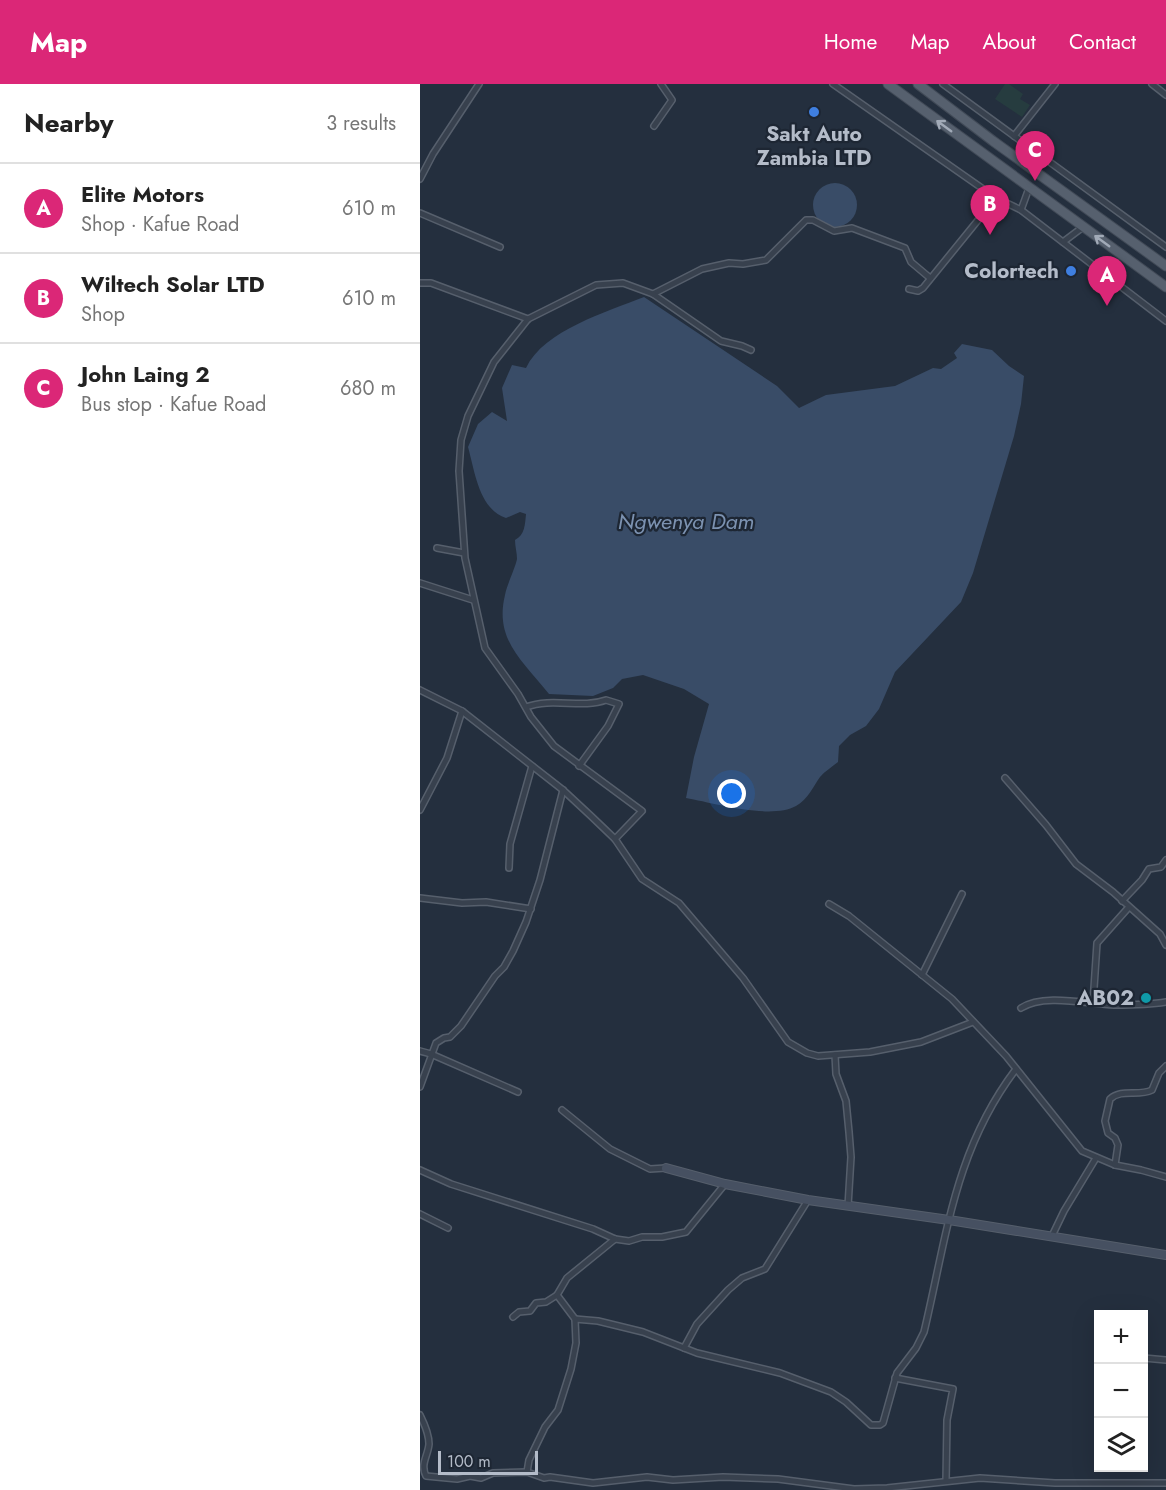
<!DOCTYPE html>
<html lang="en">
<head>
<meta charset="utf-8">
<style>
	body { margin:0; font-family:Jost,sans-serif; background:#f6f6f6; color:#222 }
	.controls { position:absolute; right:18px; bottom:18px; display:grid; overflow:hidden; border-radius:0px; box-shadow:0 6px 24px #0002 }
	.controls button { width:54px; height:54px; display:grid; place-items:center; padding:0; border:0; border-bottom:2px solid #e0e0e0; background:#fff; color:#222; font:30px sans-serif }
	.scale { position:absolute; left:18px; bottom:15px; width:100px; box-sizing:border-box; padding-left:6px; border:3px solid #b4bcc9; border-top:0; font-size:16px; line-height:21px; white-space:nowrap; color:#b4bcc9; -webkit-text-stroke:4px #1d2633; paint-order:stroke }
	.you { position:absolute; left:312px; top:710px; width:21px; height:21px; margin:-15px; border:4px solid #fff; border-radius:50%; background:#1a73e8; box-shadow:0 0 0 9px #1a73e833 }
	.badge { display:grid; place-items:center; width:39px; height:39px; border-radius:50%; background:#db2777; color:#fff; font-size:20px; font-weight:700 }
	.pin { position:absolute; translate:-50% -50px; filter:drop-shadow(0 2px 3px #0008) }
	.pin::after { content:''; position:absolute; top:32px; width:21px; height:18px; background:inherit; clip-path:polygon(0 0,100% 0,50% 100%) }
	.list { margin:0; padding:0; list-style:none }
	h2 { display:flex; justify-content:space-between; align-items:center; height:78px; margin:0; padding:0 24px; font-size:26px }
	h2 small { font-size:20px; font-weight:400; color:#767676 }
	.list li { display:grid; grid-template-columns:39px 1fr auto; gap:18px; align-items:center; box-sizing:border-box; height:90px; padding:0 24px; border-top:2px solid #e0e0e0 }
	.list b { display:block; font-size:22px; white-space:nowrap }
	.list p { margin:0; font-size:20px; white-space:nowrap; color:#767676 }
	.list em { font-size:20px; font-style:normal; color:#767676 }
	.icon { flex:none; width:33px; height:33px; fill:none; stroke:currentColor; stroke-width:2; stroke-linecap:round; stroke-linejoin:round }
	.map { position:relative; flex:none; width:746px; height:1406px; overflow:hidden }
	header { display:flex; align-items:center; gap:36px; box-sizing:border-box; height:84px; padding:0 30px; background:#db2777; color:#fff }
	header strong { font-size:28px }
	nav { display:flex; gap:33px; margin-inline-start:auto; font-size:21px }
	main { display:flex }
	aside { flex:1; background:#fff }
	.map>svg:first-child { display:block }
	.green { fill:#263c3f }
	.water { fill:#394c67 }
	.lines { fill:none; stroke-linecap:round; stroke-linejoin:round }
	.street-casing { stroke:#565f6c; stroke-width:8 }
	.secondary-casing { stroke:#565f6c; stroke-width:10 }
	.primary-casing { stroke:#414a57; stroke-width:11 }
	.street { stroke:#38414e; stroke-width:5 }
	.secondary { stroke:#465061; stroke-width:8 }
	.primary { stroke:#56606e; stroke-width:9 }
	.oneway { stroke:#a1aab7 }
	.shop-dot { fill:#3f7fe0; stroke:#1d2633; stroke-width:2 }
	.culture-dot { fill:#0f9aa8; stroke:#1d2633; stroke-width:2 }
	.labels { text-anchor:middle; stroke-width:4.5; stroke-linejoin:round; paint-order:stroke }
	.poi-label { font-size:21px; font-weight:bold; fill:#b4bcc9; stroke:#1d2633; text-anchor:end }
	.water-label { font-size:22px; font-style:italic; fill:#7c92b1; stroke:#1d2633 }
</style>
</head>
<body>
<header>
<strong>Map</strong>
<nav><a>Home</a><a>Map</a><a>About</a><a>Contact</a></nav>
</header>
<main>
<aside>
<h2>Nearby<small>3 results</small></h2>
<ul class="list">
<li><span class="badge">A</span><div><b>Elite Motors</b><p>Shop · Kafue Road</p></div><em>610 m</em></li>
<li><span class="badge">B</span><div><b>Wiltech Solar LTD</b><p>Shop</p></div><em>610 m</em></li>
<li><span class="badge">C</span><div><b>John Laing 2</b><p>Bus stop · Kafue Road</p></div><em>680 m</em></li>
</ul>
</aside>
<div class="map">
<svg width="746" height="1406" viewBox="0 0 746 1406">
	<rect width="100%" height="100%" fill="#242f3e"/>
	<!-- green -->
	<path class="green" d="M585 0H589L603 10 600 15 610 21 602 33 575 15Z"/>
	<!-- water -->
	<g class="water">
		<circle cx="415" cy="121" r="22"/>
		<path d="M224 213 357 302 379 324 406 311 475 302 513 284 521 285 537 274 534 269 542 260 572 266 589 282 604 292 601 320 594 352 553 489 541 518 475 588 459 625 446 642 430 651 419 662 418 678C412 683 405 687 400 693 393 703 388 715 376 722 351 736 294 719 266 714L274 673 289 620 264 605 223 591 202 595 193 604 173 612 129 610C103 577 74 556 85 511 87 500 95 485 97 475 97 469 95 462 95 456 105 451 105 440 106 430L100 428 86 434C59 425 55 388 48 363L58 340 72 328 87 337 82 304 92 281 106 284C124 246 187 228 224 213Z"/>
	</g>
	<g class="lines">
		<defs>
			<g id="street">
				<path d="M413 0 576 114 601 126 746 237"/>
				<path d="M523 0 746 163"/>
				<path d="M732 0 746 11"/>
				<path d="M234 42 252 16 241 0"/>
				<path d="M594 52 635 0"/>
				<path d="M0 95 13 70 59 0"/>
				<path d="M601 126 609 104"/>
				<path d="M0 129 80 163"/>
				<path d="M643 158 663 143"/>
				<path d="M0 199H11L108 235"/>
				<path d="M489 205 498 207 503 204 576 114"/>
				<path d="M233 210 282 185 309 179 323 180 346 176 386 136H393L414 147 432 144 485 164 491 178 510 194"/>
				<path d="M17 464 44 469"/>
				<path d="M0 499 53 516"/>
				<path d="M0 606 42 627 143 706 171 732 195 755 222 795 259 819 323 894 368 958 387 969 398 972 450 968 501 958 553 938"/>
				<path d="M106 623C133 613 161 625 186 616L199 620 188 642 159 682"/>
				<path d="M585 694 626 741 656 780 693 808 740 850 746 861"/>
				<path d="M0 726 27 674 42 627"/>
				<path d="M195 755 222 727 134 662 111 633 98 610 65 564 45 474 39 387 41 356 48 332 74 278 108 235 176 201 203 199 233 210 301 257 322 262 331 266"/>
				<path d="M89 784 90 760 112 682"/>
				<path d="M0 814 42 819 66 818 111 825"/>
				<path d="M702 817 722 796 729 785 741 783 746 776"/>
				<path d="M409 820 429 832 532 915 586 972 662 1067 695 1081 721 1086 746 1093"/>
				<path d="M502 891 542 810"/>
				<path d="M673 919 677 859 709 823"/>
				<path d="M601 924C624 909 667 920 694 921 711 921 729 921 746 918"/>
				<path d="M0 967 11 970 98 1008"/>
				<path d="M415 971 416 990 426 1017 429 1048 431 1073 428 1122"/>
				<path d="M0 1003 16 959 24 954 30 953 41 942 75 892 84 883 93 867 106 838 120 796 143 706"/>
				<path d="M142 1026 190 1065 230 1085 246 1084"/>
				<path d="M695 1081 698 1061 695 1054 688 1049 685 1037 690 1015C702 1004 718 1013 732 1006L739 989 746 982"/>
				<path d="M0 1086 31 1100 173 1145 195 1155 209 1157 222 1153H242L266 1148 305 1100"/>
				<path d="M0 1130 28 1144"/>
				<path d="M632 1152 644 1127 676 1074"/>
				<path d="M93 1233 99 1228 110 1227 116 1219 126 1218 137 1211"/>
				<path d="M155 1235 178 1237 223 1248 277 1269 360 1289 411 1308 426 1318 451 1341H460L463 1339 477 1289 496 1264 504 1248C527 1152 534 1067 596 985"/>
				<path d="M264 1264 277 1240 308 1206 322 1194 345 1185 388 1116"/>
				<path d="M724 1274 746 1276"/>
				<path d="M475 1294 533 1305 527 1336 526 1397"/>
				<path d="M0 1331C4 1339 9 1350 9 1360 8 1372 0 1380 6 1392L37 1395 50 1392 61 1394 73 1389 107 1388 124 1394 130 1393 173 1399 227 1393 253 1396 303 1393 358 1395 434 1405 467 1404 560 1394 635 1399H746"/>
				<path d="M107 1388 109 1376 125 1343 138 1326 151 1285 156 1259 155 1235 137 1211 147 1194 195 1155"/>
			</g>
			<path id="secondary" d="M246 1084 305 1100 388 1116 529 1136 746 1171"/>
			<g id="primary">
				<path d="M468 0 746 203"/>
				<path d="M498 0 573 57 746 182"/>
			</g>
		</defs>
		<!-- street casing -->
		<use href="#street" class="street-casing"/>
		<!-- secondary casing -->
		<use href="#secondary" class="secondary-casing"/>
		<!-- primary casing -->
		<use href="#primary" class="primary-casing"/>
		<!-- street -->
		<use href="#street" class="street"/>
		<!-- secondary -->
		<use href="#secondary" class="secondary"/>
		<!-- primary -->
		<use href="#primary" class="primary"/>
	</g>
	<!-- one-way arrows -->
	<defs><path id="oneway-shaft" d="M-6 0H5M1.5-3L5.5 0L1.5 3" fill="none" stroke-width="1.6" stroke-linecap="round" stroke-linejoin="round" transform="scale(1.5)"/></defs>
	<g class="oneway">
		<use href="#oneway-shaft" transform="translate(524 42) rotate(-144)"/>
		<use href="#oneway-shaft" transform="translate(682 157) rotate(-144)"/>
	</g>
	<!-- markers -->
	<g class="shop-dot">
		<circle cx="394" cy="28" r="6"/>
		<circle cx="651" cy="187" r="6"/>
	</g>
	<circle class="culture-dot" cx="726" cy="914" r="6"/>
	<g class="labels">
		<!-- poi labels -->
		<g class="poi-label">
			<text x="394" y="57" text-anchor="middle">Sakt Auto<tspan x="394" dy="24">Zambia LTD</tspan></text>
			<text x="639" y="194">Colortech</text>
			<text x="714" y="921">AB02</text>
		</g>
		<!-- water labels -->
		<g class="water-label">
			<text x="266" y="445">Ngwenya Dam</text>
		</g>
	</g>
</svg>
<div class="controls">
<button>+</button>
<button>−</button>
<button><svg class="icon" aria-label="layers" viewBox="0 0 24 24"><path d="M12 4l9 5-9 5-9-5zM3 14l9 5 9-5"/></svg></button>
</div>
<div class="scale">100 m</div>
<div class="you"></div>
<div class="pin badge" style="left:687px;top:222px">A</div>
<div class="pin badge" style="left:570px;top:151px">B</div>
<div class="pin badge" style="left:615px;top:97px">C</div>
</div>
</main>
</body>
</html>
